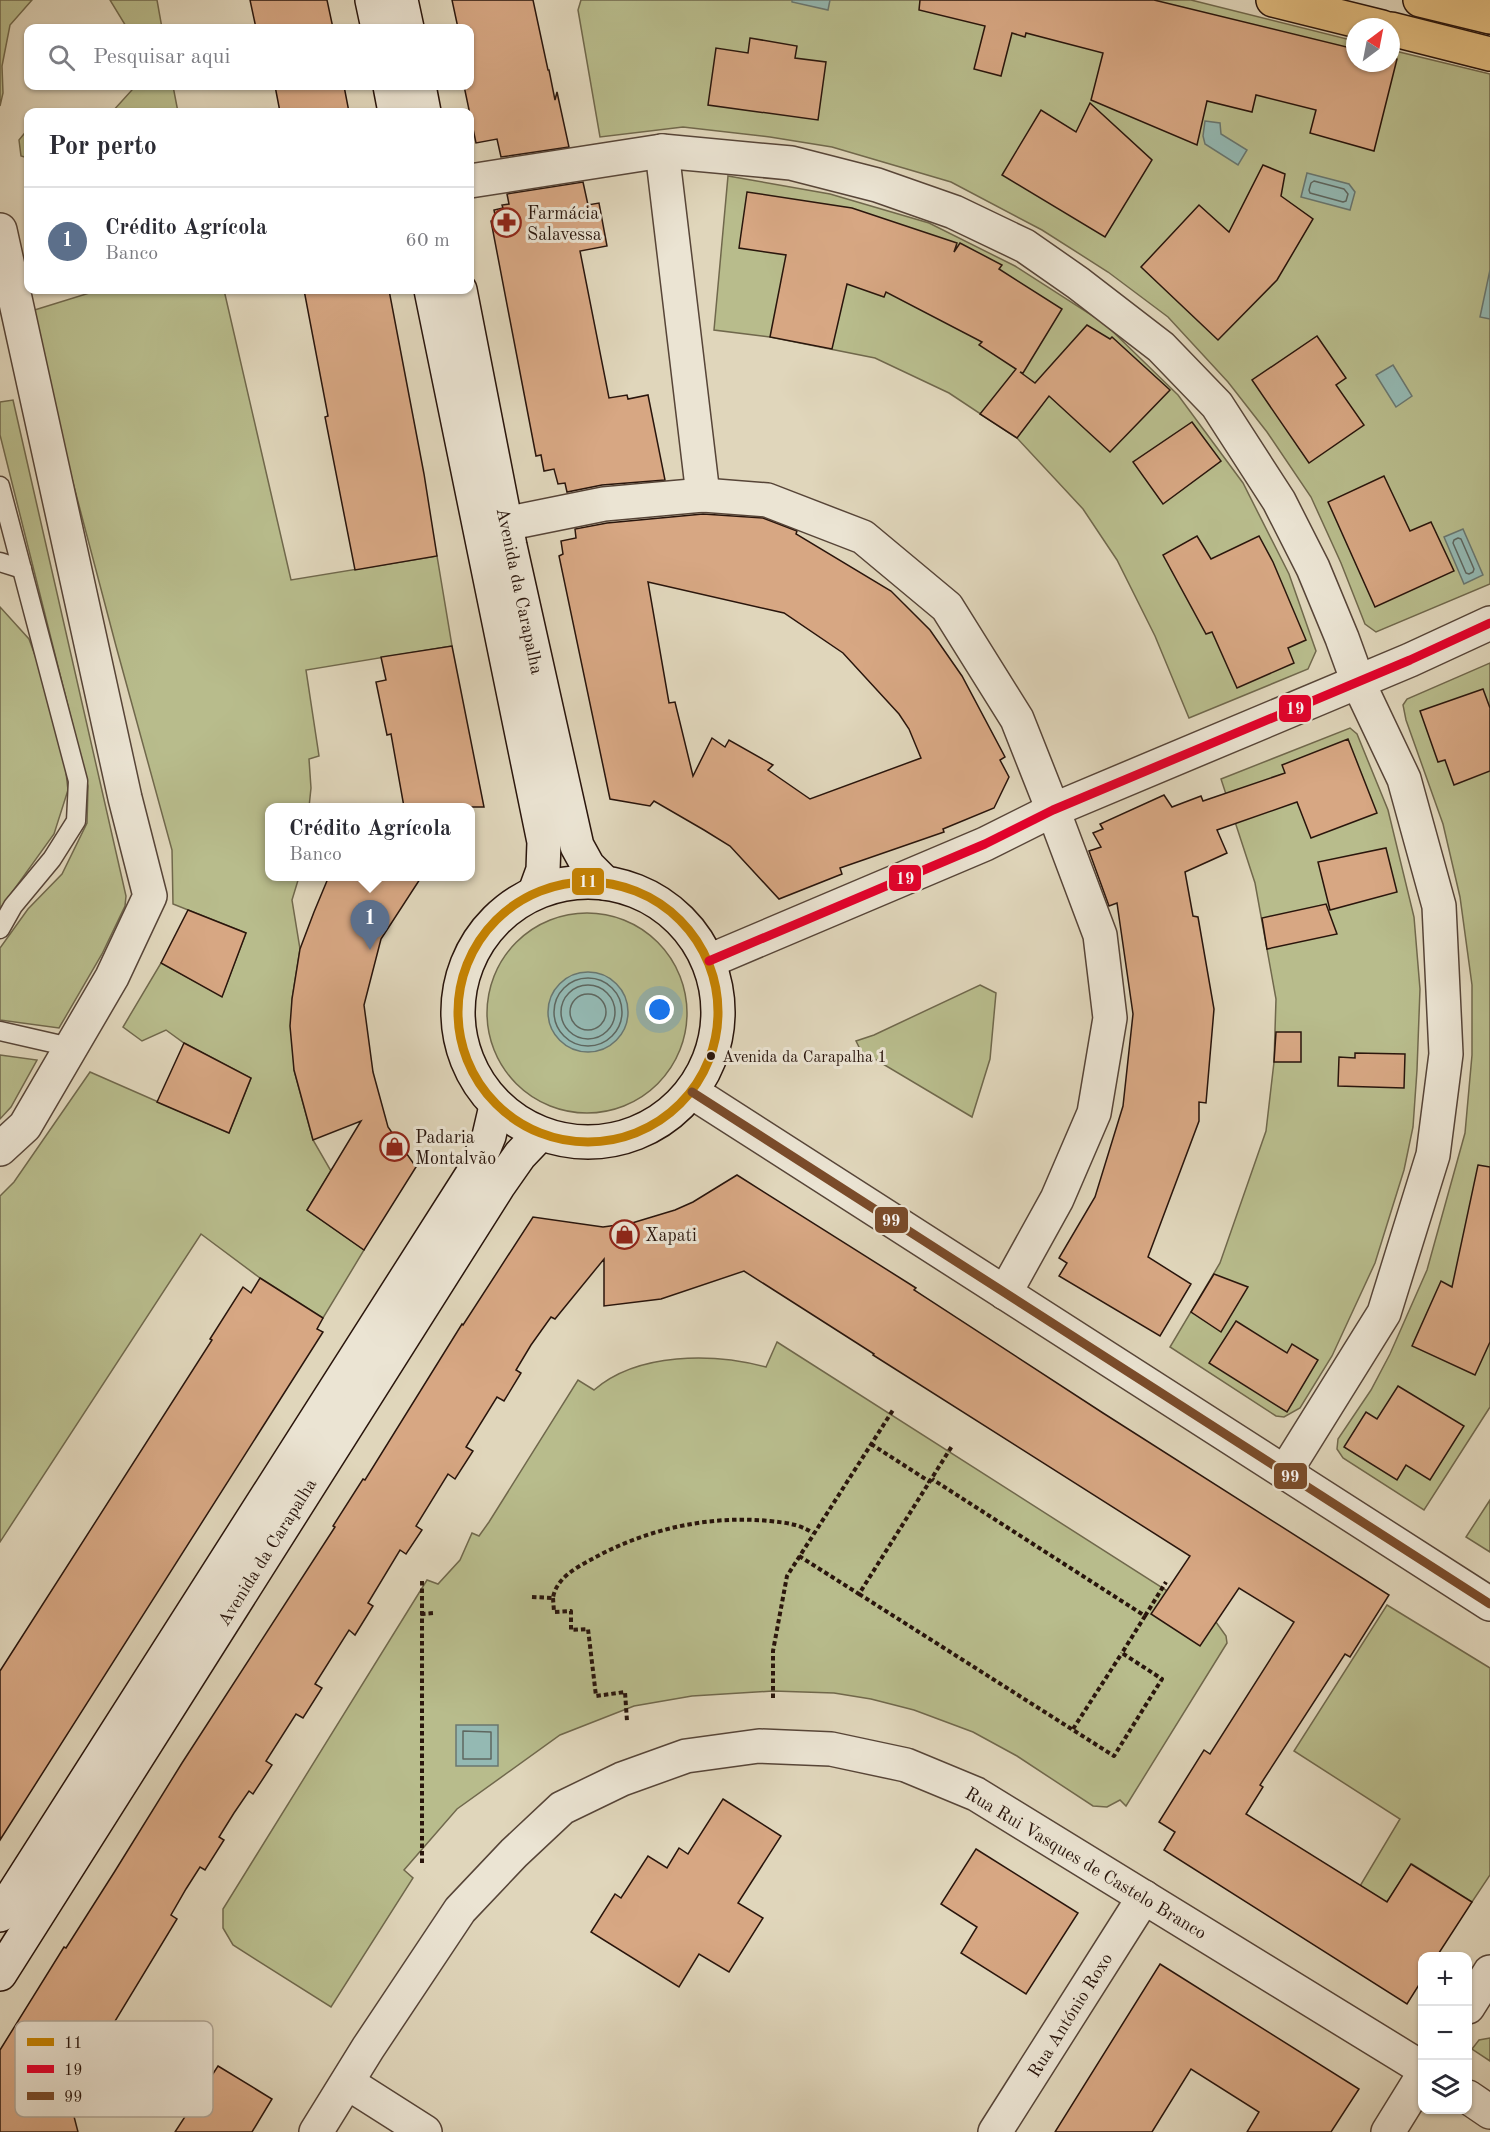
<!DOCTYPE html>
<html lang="pt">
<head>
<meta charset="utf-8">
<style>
	body { margin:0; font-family:"Old Standard TT",serif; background:#f7f7f7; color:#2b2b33 }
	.controls { position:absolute; right:18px; bottom:18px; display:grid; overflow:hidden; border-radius:12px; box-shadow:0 2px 4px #0004 }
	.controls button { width:54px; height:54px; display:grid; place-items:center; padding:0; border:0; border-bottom:2px solid #e1e1e2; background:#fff; color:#2b2b33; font:30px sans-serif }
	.compass { position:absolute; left:1346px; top:18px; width:54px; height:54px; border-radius:50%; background:#fff; box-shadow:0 2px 4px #0004; rotate:32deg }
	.you { position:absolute; left:660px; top:1010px; width:21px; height:21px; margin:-15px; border:4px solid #fff; border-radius:50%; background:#1a73e8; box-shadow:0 0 0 9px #1a73e833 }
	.badge { display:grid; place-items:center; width:39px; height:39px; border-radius:50%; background:#1a73e8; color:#fff; font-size:20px; font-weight:700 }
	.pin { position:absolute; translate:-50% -50px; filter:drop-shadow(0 2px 3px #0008) }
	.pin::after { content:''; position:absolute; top:32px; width:21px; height:18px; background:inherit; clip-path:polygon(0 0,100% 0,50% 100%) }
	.popup { position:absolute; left:265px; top:803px; width:210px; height:78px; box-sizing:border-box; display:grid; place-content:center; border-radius:12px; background:#fff; filter:drop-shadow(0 2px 4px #0005); font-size:20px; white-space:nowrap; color:#7c7c81 }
	.popup b { font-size:22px; color:#2b2b33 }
	.popup::after { content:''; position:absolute; left:50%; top:100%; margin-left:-12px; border:12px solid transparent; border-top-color:#fff }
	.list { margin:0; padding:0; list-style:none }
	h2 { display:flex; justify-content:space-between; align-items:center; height:78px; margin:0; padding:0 24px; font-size:26px }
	h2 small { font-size:20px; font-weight:400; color:#7c7c81 }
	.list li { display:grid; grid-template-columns:39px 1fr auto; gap:18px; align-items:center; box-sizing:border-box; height:108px; padding:0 24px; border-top:2px solid #e1e1e2 }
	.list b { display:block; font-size:22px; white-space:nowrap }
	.list p { margin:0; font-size:20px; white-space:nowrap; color:#7c7c81 }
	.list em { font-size:20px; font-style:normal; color:#7c7c81 }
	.icon { flex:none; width:33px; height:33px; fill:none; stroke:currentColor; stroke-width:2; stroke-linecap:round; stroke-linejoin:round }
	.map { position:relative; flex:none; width:1490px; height:2132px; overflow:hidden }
	.search { position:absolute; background:#fff; box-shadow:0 2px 4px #0004; left:24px; top:24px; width:450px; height:66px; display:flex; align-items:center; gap:15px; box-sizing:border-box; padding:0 21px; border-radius:12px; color:#7c7c81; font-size:22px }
	.panel { position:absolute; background:#fff; box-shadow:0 2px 4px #0004; left:24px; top:108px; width:450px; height:186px; border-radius:12px }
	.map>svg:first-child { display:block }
	.green { fill:#b8bc8c; stroke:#70684c; stroke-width:1.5 }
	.water { fill:#94b9b3; stroke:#697770; stroke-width:1.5 }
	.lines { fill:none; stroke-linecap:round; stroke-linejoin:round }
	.shore { stroke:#5e6760; stroke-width:1.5 }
	.building { fill:#d7a783; stroke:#29150c; stroke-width:1.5; fill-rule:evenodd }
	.service-casing { stroke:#574538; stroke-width:21 }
	.minor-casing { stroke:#574538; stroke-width:36 }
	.secondary-casing { stroke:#29150c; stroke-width:36 }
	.primary-casing { stroke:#29150c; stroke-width:36 }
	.path { stroke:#29150c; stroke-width:4; stroke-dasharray:4.5 3; stroke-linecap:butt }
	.service { stroke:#ebe4d3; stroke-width:18 }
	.minor { stroke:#ebe4d3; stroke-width:33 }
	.secondary { stroke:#ebe4d3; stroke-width:33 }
	.primary { stroke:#e0bb7e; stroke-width:33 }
	.bus-1-casing { stroke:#ebe4d3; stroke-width:14 }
	.bus-2-casing { stroke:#ebe4d3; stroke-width:14 }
	.bus-3-casing { stroke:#ebe4d3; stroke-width:14 }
	.bus-1 { stroke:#c48203; stroke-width:9 }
	.bus-2 { stroke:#e4002b; stroke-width:9 }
	.bus-3 { stroke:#7a4b2a; stroke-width:9 }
	.bus-dot { fill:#29150c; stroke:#ebe4d3; stroke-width:2 }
	.labels { text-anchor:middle; stroke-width:6; stroke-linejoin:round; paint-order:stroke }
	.bus-label { font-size:16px; fill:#29150c; stroke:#ebe4d3; text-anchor:start }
	.poi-label { font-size:18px; fill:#29150c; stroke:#ebe4d3; text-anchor:start }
	.street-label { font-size:18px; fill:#29150c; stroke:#ebe4d3 }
	.key { fill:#ebe4d3; stroke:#b1a697; stroke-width:1.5 }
	.key-label { font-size:16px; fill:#29150c }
	.line-badge { stroke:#ebe4d3; stroke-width:2 }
	.badge-label { font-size:16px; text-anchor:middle; font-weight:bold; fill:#fff }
</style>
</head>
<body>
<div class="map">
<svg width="1490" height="2132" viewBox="0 0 1490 2132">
	<rect width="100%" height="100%" fill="#e0d6bb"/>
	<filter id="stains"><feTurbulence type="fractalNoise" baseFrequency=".00333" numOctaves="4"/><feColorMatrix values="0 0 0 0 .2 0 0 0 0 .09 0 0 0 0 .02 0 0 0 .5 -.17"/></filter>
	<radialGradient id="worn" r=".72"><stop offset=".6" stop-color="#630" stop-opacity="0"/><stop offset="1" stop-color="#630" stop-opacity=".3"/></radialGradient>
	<!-- green -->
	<g class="green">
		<path d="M0 0H32L10 25 2 66 3 93 0 106Z"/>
		<path d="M110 0H157L162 28H127Z"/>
		<path d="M581 0H1191L1355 41V63H1391V50L1490 74V584L1376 632 1365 624 1341 563 1311 497 1267 432 1228 382 1168 317 1108 272 1042 230 951 182 832 147 770 137 683 127 600 137 578 10Z"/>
		<path d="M133 86H173L178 112H112L132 90Z"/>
		<path d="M28 129V158L21 156 19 140Z"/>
		<path d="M728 176 830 194 929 223 1015 266 1104 323 1178 395 1243 483 1289 574 1316 651 1308 669 1189 718 1155 636 1117 560 1083 509 1017 438 949 393 875 358 770 337 714 330Z"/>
		<path d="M99 290H224L291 580 437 556 452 646 306 670 319 756 309 759 311 788 309 807 270 808V876L299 877 292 900 300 949 292 999 294 1070 313 1140 331 1171 307 1210 364 1250 323 1318 260 1278 201 1234 0 1542V1196L14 1182 90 1072 229 1133 251 1078 184 1043 166 1030 142 1041 123 1027 161 963 222 996 246 933 173 904 172 850 116 646 28 312Z"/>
		<path d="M13 400 126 896 125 906 102 954 59 1028 0 1020V948L28 909 62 874 87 823 88 786 0 435V402Z"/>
		<path d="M0 607 29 639 53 704 63 746 68 790 54 834 0 909Z"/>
		<path d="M1490 663V1407L1424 1510 1343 1458 1337 1449 1338 1439 1371 1390 1390 1354 1427 1270 1465 1133 1472 1055V985L1460 897 1443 824 1406 720 1403 705 1407 699Z"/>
		<path d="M1350 728 1357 734 1388 810 1414 917 1420 989 1417 1070 1413 1127 1404 1170 1375 1263 1332 1356 1300 1408 1284 1417 1276 1416 1170 1347 1220 1263 1266 1131 1274 1062 1276 999 1255 883 1221 779Z"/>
		<circle cx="587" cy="1013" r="100"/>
		<path d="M980 985 996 993 990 1059 972 1117 861 1051 856 1041 874 1035Z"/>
		<path d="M0 1055 37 1060 11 1107 0 1119Z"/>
		<path d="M777 1342 1216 1622 1226 1636 1227 1643 1126 1806 1120 1800 1107 1807 1093 1806 1017 1756 973 1732 914 1710 871 1699 834 1693 773 1691 692 1696 634 1706 560 1735 457 1809 404 1870 413 1878 331 2007 233 1945 223 1928V1909L427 1580 438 1584 460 1560 472 1533 479 1536 489 1522 578 1380 594 1390C638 1352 713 1353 766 1367Z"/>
		<path d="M1490 1500V1552L1466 1537Z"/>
		<path d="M1387 1605 1490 1668V1875L1472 1902 1412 1864 1386 1903 1360 1886 1400 1819 1294 1751Z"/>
		<path d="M1490 2038V2061L1472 2049 1479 2040Z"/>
	</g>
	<!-- water -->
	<g class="water">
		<path d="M792 0H830L828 10 792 2Z"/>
		<path d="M1205 121 1220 123 1221 134 1247 150 1238 165 1205 144 1203 136Z"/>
		<path d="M1307 173 1349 184 1355 192 1350 210 1301 197Z"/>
		<path d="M1490 270V319L1480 317Z"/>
		<path d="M1393 365 1412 396 1396 407 1376 375Z"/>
		<path d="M1463 529 1483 575 1464 584 1444 537Z"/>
		<circle cx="588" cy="1012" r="40"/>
		<rect x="456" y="1725" width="42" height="41"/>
	</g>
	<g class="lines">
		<!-- shore -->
		<g class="shore">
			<path d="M1314 181 1344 189 1348 194 1346 201 1343 202 1310 193 1309 190 1311 183Z"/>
			<path d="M1458 538 1461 539 1474 569 1473 572 1469 574 1466 573 1453 543 1454 540Z"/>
			<circle cx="588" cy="1012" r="34"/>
			<circle cx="588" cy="1012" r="27"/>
			<circle cx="588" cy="1012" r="18"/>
			<path d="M463 1731 491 1732V1759H463Z"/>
		</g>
	</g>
	<!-- building -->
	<g class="building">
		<path d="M250 0H327L333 28H256Z"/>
		<path d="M452 0H533L548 70H549L555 100 557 92 569 147 501 157 497 139 476 143 464 86H470V28H458Z"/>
		<path d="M920 0H1154L1355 49V63H1391V58L1397 59 1374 151 1310 133 1316 110 1256 95 1252 112 1207 101 1197 145 1091 100 1103 53 1026 33 1025 37 1012 33 1001 76 974 69 985 26 919 10Z"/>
		<path d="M750 38 797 46 795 58 826 62 818 120 708 105 716 48 748 53Z"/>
		<path d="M275 86H344L349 112H280Z"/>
		<path d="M1090 103 1152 160 1105 237 1002 175 1041 110 1076 132Z"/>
		<path d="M1263 165 1285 174 1281 196 1313 219 1277 280 1218 340 1141 267 1199 205 1229 232Z"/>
		<path d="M583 182 588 205 599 203 607 246 580 251 609 398 627 395 628 399 648 395 665 480 602 485 567 492 565 483 558 484 554 469 544 471 541 455 536 456 491 221 496 220 494 210 503 208 502 205 509 204 507 194Z"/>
		<path d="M747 192 852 208 957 243 954 252 960 243 1002 265 999 269 1062 309 1023 373 1020 372 1035 383 1087 325 1110 339 1112 337 1170 390 1110 452 1049 396 1017 438 980 414 1016 369 979 345 982 342 886 292 884 297 847 284 832 349 770 337 786 255 739 248Z"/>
		<path d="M304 290H389L424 474 437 556 355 570 325 417 328 416Z"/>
		<path d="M1317 336 1346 378 1336 385 1364 425 1309 463 1252 380Z"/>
		<path d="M1192 422 1221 461 1163 504 1133 462Z"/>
		<path d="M1384 476 1410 531 1431 522 1454 571 1375 607 1328 502Z"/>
		<path d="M703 514 763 518 797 531 796 534 891 591 930 630 962 676 1005 757 1000 760 1009 777 994 808 943 829 944 832 840 868 842 874 779 899 730 846 704 830 654 801 650 806 610 799 559 556 563 554 561 541 576 538 575 529 607 523ZM648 582 784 613 843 653 899 714 909 729 921 758 810 799 768 770 773 765 729 740 725 747 712 738 693 776 675 702 669 703Z"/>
		<path d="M1197 536 1211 559 1259 536 1273 562 1306 640 1288 648 1294 663 1237 688 1212 632 1206 634 1163 555Z"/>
		<path d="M452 646 484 807H404L391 734 387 735 376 682 386 680 381 657Z"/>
		<path d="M1483 689 1490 708V771L1454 785 1445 760 1438 762 1420 711Z"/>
		<path d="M1348 739 1377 813 1311 838 1297 802 1217 830 1227 853 1185 872 1193 916 1198 917 1214 1009 1206 1103 1199 1102V1121L1148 1257 1191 1284 1160 1336 1059 1276 1067 1263 1059 1258 1095 1197 1123 1106 1133 1014 1117 903 1109 906 1089 851 1101 847 1093 833 1103 829 1100 824 1164 795 1172 807 1201 796 1203 801 1285 773 1282 765Z"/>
		<path d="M1386 848 1397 892 1330 910 1318 862Z"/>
		<path d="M329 876H422L381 939 364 1005 373 1072 388 1127 416 1167 364 1250 307 1210 361 1121 313 1140 294 1070 290 1026 292 999 300 949 314 912Z"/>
		<path d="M1326 904 1337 934 1267 949 1262 918Z"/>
		<path d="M188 910 246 933 222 997 161 963Z"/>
		<path d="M1276 1032H1301V1062H1274Z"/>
		<path d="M184 1043 251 1078 229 1133 157 1102Z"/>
		<path d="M1355 1053 1405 1054 1404 1088 1338 1086 1339 1057 1355 1058Z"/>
		<path d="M1478 1165 1490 1167V1342L1475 1375 1412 1346 1441 1281 1452 1287Z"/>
		<path d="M737 1175 916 1288 914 1290 1103 1413 1389 1595 1350 1657 1345 1654 1260 1785 1263 1787 1246 1814 1387 1902 1411 1864 1472 1902 1437 1956H1422V1980L1407 2004 1164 1850 1175 1832 1159 1822 1204 1750 1210 1754 1294 1622 1239 1588 1200 1646 1151 1614 1190 1556 873 1355 874 1354 744 1271 661 1299 604 1306V1259L555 1319 551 1317 531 1345 516 1370 521 1373 504 1401 497 1397 466 1447 473 1451 455 1479 448 1474 416 1526 422 1530 406 1554 400 1550 368 1603 373 1606 355 1635 349 1630 315 1684 322 1688 303 1718 296 1714 266 1761 272 1765 253 1794 249 1791 234 1813 219 1837 224 1840 205 1870 200 1867 186 1889 171 1915 177 1919 69 2097 78 2132H0V2050L64 1947 66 1948 115 1871 182 1763 335 1527 333 1526 363 1479 365 1480 462 1324 463 1325 533 1217 603 1227 632 1223 675 1210 693 1202Z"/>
		<path d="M1214 1274 1248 1287 1221 1332 1191 1312Z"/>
		<path d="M260 1278 323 1318 317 1329 323 1332 0 1840V1671L212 1340 210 1339 243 1287 251 1293Z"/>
		<path d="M1236 1321 1287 1353 1292 1344 1318 1360 1287 1412 1209 1363Z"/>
		<path d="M1398 1386 1464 1426 1430 1480 1406 1465 1397 1480 1344 1447 1366 1412 1377 1419Z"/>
		<path d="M723 1799 781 1836 738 1903 763 1918 729 1972 699 1954 679 1987 591 1932 615 1894 621 1898 648 1856 667 1868 679 1848 688 1854Z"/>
		<path d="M976 1849 1078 1913 1026 1994 961 1953 977 1927 941 1904Z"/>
		<path d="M1160 1964 1359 2089 1331 2132H1247L1259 2112 1191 2069 1152 2132H1055Z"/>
		<path d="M218 2066 272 2099 252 2132H175Z"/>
	</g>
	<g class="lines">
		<defs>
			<g id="service">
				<path d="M0 486 78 781 76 821 52 859 13 906 0 929"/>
				<path d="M0 562 22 569"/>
				<path d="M0 1031 70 1047"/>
			</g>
			<g id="minor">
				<path d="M662 151 703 495"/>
				<path d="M470 181 662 151 791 163 877 185 954 212 1025 246 1078 283 1161 347 1217 405 1279 501 1313 568 1342 638 1358 682 1404 779 1439 906 1446 1054 1433 1155 1384 1313 1285 1472"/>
				<path d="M0 230 125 798 150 896 112 977 25 1126 0 1149"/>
				<path d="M505 524 604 504 703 495 767 500 863 537 947 607 1017 719 1053 810 1100 935 1110 1018 1094 1113 1057 1199 1005 1293"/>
				<path d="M709 961 985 844 1053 810 1410 660 1490 623"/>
				<path d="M692 1092 1490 1604"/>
				<path d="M1468 2007 1490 1972"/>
				<path d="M348 2083 425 2132"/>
				<path d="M1468 2097 1490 2112"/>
				<path d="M316 2132 368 2048 460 1910 514 1853 562 1808 622 1779 686 1756 759 1746 831 1749 906 1765 976 1794 1422 2068"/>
				<path d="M995 2132 1144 1897"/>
				<path d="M1388 2132 1422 2077"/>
			</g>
			<g id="secondary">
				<path d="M372 0 378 28"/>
				<path d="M401 0 407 28"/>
				<path d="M390 86 395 112"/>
				<path d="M419 86 424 112"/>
				<path d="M431 290 544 842 543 870 535 892"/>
				<path d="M460 290 510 546 577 846 588 866 605 883"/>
				<circle cx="588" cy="1012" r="130"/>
				<path d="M0 1915 475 1170 489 1136 496 1106"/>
				<path d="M0 1974 499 1185 520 1155 540 1134"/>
			</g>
			<g id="primary">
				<path d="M1273 0 1382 27"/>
				<path d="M1420 0 1490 17"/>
				<path d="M1391 29 1490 54"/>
			</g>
		</defs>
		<!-- service casing -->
		<use href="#service" class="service-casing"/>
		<!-- minor casing -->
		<use href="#minor" class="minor-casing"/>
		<!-- secondary casing -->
		<use href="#secondary" class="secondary-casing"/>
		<!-- primary casing -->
		<use href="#primary" class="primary-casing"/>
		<!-- path -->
		<g class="path">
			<path d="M871 1444 930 1482"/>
			<path d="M799 1556 859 1594 952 1446"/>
			<path d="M422 1581V1864"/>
			<path d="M859 1594 1114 1756 1162 1679 1122 1653 1145 1616 932 1479"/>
			<path d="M532 1597 553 1598C556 1578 577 1567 594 1558 647 1529 709 1515 770 1521 787 1523 799 1524 813 1533"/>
			<path d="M553 1598 554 1612 571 1611V1630L588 1629 596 1696 625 1692 627 1721"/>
			<path d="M421 1614 434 1613"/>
			<path d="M1145 1616 1166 1582"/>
			<path d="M773 1698V1651L787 1576 893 1410"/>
			<path d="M1073 1729 1122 1653"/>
		</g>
		<!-- service -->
		<use href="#service" class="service"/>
		<!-- minor -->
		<use href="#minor" class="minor"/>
		<!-- secondary -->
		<use href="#secondary" class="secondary"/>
		<!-- primary -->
		<use href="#primary" class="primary"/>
		<defs>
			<circle id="bus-1" cx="588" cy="1012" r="130"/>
			<path id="bus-2" d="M709 961 985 844 1053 810 1410 660 1490 623"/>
			<path id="bus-3" d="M692 1092 1490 1604"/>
		</defs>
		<!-- bus-1 casing -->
		<use href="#bus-1" class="bus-1-casing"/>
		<!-- bus-2 casing -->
		<use href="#bus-2" class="bus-2-casing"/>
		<!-- bus-3 casing -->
		<use href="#bus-3" class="bus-3-casing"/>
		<!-- bus-1 -->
		<use href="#bus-1" class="bus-1"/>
		<!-- bus-2 -->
		<use href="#bus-2" class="bus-2"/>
		<!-- bus-3 -->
		<use href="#bus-3" class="bus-3"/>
	</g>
	<!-- icons -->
	<defs>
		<symbol id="pharmacy-ring" viewBox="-11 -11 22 22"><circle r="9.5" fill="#ebe4d3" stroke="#8f2418" stroke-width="1.5"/><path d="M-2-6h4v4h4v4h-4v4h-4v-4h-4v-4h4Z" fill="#8f2418"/></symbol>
		<symbol id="shop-ring" viewBox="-11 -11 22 22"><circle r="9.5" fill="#ebe4d3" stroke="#8f2418" stroke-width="1.5"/><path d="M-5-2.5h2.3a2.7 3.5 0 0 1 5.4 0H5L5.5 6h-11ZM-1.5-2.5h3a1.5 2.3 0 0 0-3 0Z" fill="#8f2418"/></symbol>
	</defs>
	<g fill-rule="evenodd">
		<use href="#pharmacy-ring" x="490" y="206" width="33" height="33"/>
		<use href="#shop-ring" x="378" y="1130" width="33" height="33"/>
		<use href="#shop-ring" x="608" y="1218" width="33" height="33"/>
	</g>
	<!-- markers -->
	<circle class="bus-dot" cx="711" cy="1056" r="5"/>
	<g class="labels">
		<!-- bus labels -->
		<g class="bus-label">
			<text x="722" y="1062">Avenida da Carapalha 1</text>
		</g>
		<!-- poi labels -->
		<g class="poi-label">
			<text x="527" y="219">Farmácia<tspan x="527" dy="21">Salavessa</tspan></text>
			<text x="415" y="1143">Padaria<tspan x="415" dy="21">Montalvão</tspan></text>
			<text x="645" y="1241">Xapati</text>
		</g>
		<!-- street labels -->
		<g class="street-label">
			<text transform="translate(520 591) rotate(78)" y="6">Avenida da Carapalha</text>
			<text transform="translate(267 1552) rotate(-58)" y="6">Avenida da Carapalha</text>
			<text transform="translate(1086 1863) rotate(31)" y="6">Rua Rui Vasques de Castelo Branco</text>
			<text transform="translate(1070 2015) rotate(-58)" y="6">Rua António Roxo</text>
		</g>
	</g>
	<!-- legend -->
	<rect x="15" y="2021" width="198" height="96" rx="9" class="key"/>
	<rect x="27" y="2038" width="27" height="8" fill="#c48203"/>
	<rect x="27" y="2065" width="27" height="8" fill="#e4002b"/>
	<rect x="27" y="2092" width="27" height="8" fill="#7a4b2a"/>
	<g class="key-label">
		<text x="64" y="2048">11</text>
		<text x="64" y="2075">19</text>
		<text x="64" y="2102">99</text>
	</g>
	<g class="line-badge">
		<rect x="1278" y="694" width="34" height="29" rx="6" fill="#e4002b"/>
		<rect x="888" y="864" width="34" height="28" rx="6" fill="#e4002b"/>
		<rect x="571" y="867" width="34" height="29" rx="6" fill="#c48203"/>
		<rect x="874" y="1206" width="35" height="28" rx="6" fill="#7a4b2a"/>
		<rect x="1273" y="1462" width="35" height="28" rx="6" fill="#7a4b2a"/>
	</g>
	<g class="badge-label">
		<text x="1295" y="714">19</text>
		<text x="905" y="884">19</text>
		<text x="588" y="887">11</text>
		<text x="891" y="1226">99</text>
		<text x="1290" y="1482">99</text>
	</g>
	<rect width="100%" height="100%" filter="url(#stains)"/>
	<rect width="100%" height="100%" fill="url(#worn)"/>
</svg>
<div class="controls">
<button>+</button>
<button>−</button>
<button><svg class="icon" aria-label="layers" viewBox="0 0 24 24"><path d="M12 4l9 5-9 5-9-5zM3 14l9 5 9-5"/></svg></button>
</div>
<svg class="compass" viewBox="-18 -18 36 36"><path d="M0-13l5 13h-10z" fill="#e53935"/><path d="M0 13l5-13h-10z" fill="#7c7c81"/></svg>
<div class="you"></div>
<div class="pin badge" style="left:370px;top:950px;background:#5c6f8a">1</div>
<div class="popup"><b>Crédito Agrícola</b>Banco</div>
<div class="search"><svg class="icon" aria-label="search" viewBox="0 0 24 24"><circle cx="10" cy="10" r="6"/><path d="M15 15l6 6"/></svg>Pesquisar aqui</div>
<section class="panel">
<h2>Por perto<small></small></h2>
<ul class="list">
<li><span class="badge" style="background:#5c6f8a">1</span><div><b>Crédito Agrícola</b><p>Banco</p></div><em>60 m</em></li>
</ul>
</section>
</div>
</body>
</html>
